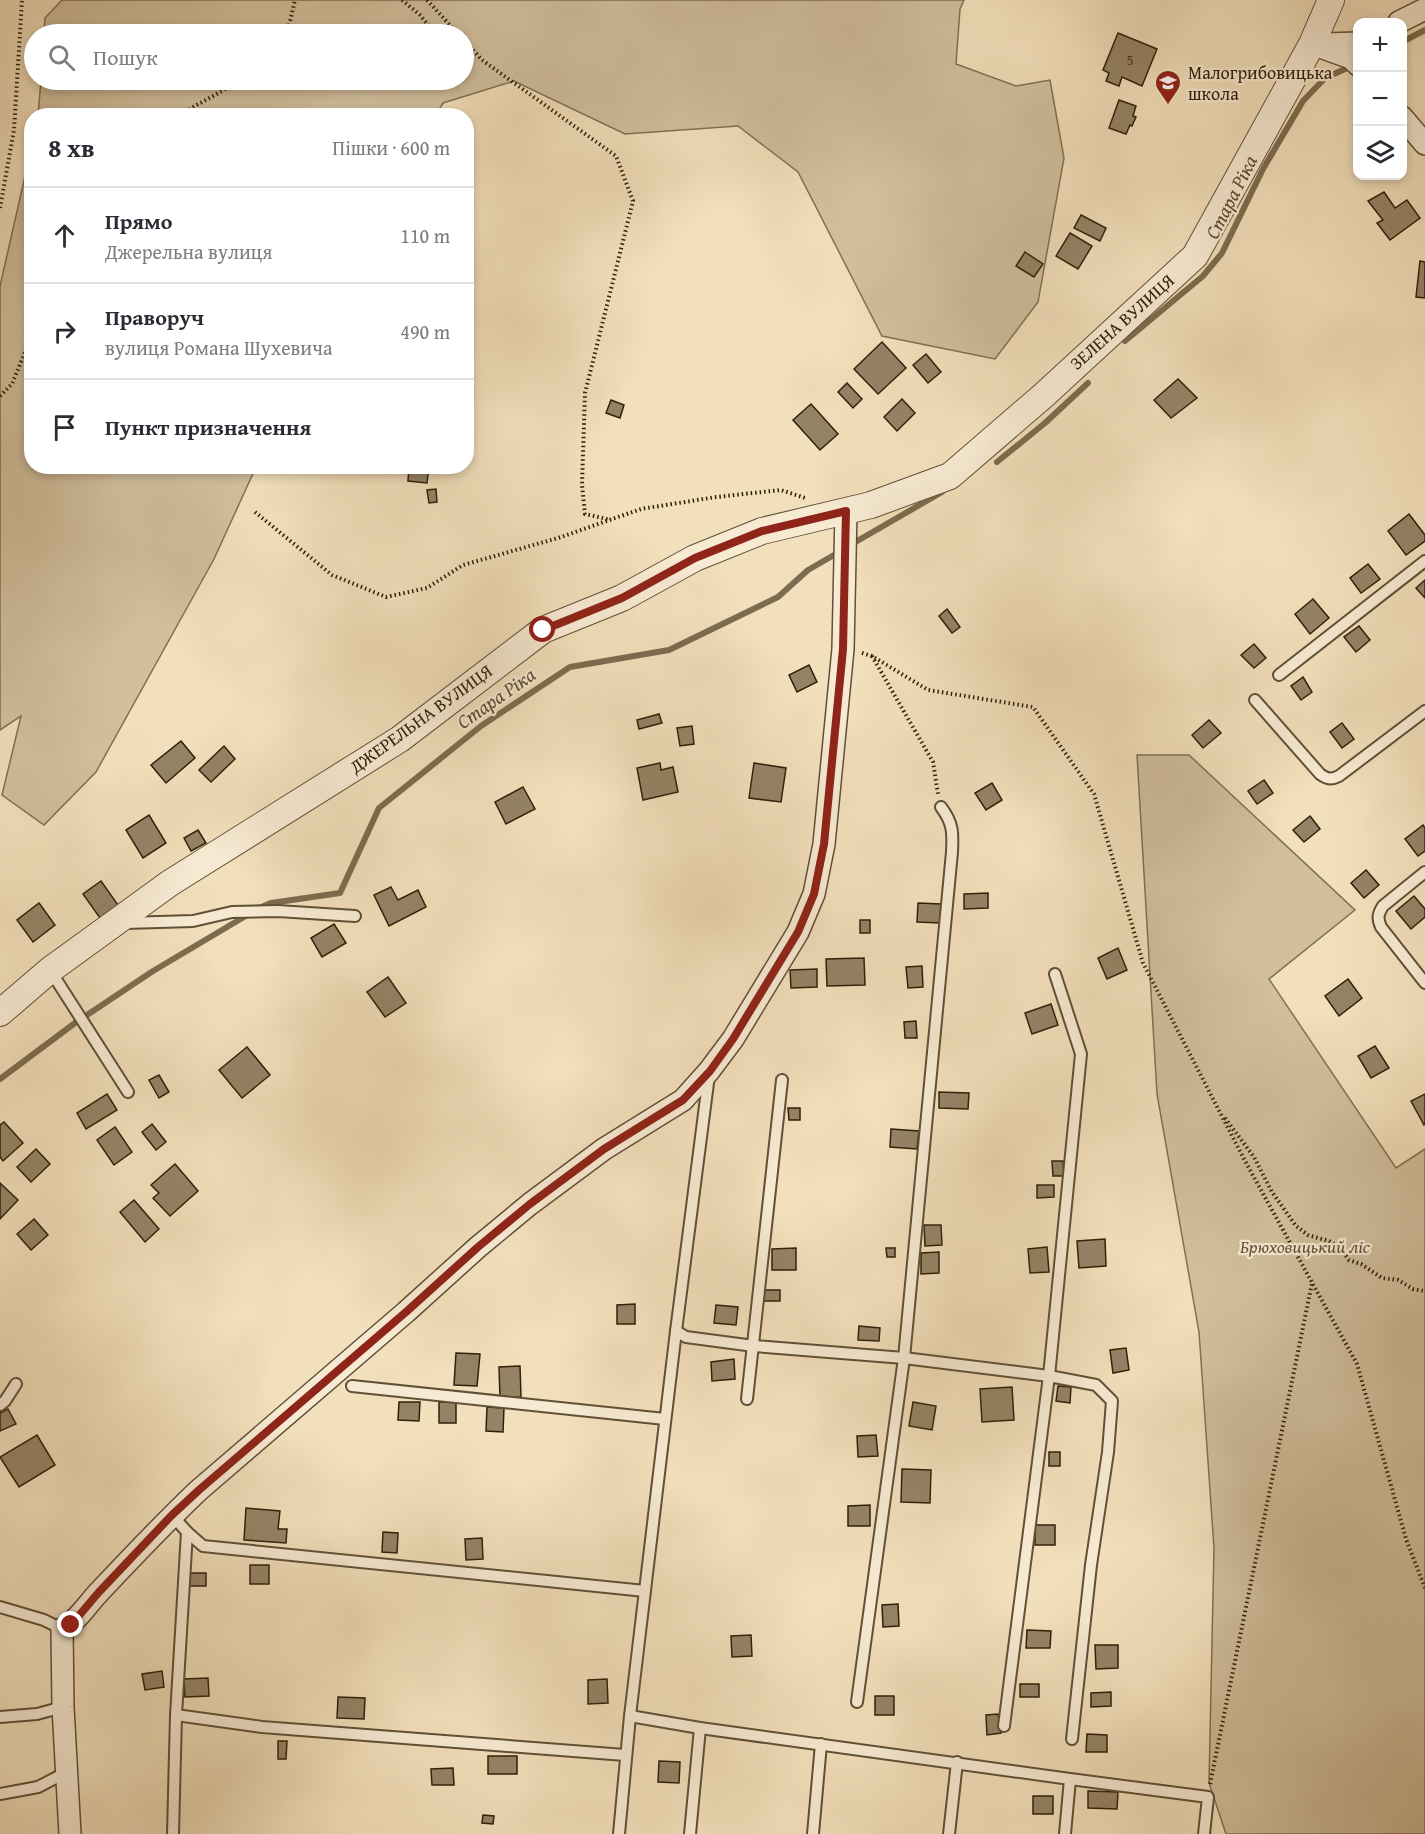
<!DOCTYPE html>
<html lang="uk">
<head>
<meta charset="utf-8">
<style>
	body { margin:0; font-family:"Gentium Book Plus",serif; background:#f7f7f7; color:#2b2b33 }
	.controls { position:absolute; right:18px; top:18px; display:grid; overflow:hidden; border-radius:12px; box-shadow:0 3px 9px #0003 }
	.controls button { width:54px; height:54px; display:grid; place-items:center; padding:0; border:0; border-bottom:2px solid #e1e1e2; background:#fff; color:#2b2b33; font:30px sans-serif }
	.stop { position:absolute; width:18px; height:18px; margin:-14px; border:4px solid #8f2418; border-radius:50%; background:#fff }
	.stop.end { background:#8f2418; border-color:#fff; box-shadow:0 2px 6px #0008 }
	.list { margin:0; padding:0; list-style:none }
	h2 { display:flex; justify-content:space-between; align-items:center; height:78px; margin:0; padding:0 24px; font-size:26px }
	h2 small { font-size:20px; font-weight:400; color:#7c7c81 }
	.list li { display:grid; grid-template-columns:39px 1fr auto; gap:18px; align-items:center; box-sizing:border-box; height:96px; padding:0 24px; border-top:2px solid #e1e1e2 }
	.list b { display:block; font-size:22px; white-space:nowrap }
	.list p { margin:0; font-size:20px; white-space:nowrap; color:#7c7c81 }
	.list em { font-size:20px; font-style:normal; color:#7c7c81 }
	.icon { flex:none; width:33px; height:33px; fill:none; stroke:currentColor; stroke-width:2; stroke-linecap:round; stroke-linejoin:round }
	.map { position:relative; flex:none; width:1425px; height:1834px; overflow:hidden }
	.search { position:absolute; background:#fff; box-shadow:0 3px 9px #0003; left:24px; top:24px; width:450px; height:66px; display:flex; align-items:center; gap:15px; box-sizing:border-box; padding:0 21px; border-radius:33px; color:#7c7c81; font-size:22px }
	.panel { position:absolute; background:#fff; box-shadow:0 3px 9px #0003; left:24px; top:108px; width:450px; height:366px; border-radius:24px }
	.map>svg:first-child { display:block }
	.green { fill:#d1bf9d; stroke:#807053; stroke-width:1.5 }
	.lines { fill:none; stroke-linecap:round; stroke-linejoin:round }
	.stream { stroke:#7d6c4f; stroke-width:6 }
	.building { fill:#958366; stroke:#302009; stroke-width:1.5 }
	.service-casing { stroke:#605036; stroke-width:14 }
	.minor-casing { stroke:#605036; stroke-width:24 }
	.tertiary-casing { stroke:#605036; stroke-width:28 }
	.path { stroke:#302009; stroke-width:4; stroke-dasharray:1.5 3; stroke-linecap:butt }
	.service { stroke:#f7ead3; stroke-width:10 }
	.minor { stroke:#f7ead3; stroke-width:21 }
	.tertiary { stroke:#f7ead3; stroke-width:26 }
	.route { stroke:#8f2418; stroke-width:8 }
	.labels { text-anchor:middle; stroke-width:4.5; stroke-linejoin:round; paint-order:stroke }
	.number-label { font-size:15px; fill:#493920 }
	.poi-label { font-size:18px; fill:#302009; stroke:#f7ead3; text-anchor:start }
	.street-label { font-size:18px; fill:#302009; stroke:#f7ead3 }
	.park-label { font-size:18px; font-style:italic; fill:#605035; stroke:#f7ead3 }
	.water-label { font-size:20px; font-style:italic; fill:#5d4c32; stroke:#f7ead3 }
</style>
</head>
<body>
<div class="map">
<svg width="1425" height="1834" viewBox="0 0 1425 1834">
	<rect width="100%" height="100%" fill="#f2dfbb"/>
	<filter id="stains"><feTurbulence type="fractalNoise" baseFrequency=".00333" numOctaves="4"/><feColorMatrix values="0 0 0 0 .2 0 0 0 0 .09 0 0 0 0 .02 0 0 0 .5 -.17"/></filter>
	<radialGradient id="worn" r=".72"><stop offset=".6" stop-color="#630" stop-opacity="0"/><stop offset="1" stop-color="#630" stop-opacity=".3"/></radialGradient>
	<!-- green -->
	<g class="green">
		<path d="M62 0H964L960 9 956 64 1016 86 1050 80 1064 158 1038 302 995 359 882 336 798 172 738 126 625 134 514 81 443 103 436 115 38 116 41 80H464V34H44L45 18Z"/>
		<path d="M31 150 32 466 256 467 214 559 96 772 44 825 2 795 21 716 0 730V286Z"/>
		<path d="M1137 755H1189L1355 910 1269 979 1396 1168 1425 1149V1834H1226L1209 1783 1214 1548 1199 1332 1157 1094Z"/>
	</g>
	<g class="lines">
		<!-- stream -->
		<g class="stream">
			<path d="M1402 42 1425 30"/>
			<path d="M1125 341 1203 276 1222 253 1263 169 1303 101 1325 78 1354 65"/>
			<path d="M997 462 1045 423 1088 383"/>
			<path d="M852 544 942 492"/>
			<path d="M259 908 271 903 340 893 379 808 481 726 570 667 669 650 778 597 808 570 834 555"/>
			<path d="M84 1017 153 971 249 914"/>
			<path d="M0 1079 79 1020"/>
		</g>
	</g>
	<!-- building -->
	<g class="building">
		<path d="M1118 33 1157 49 1142 86 1122 77 1119 86 1106 81 1109 73 1103 70Z"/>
		<path d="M1119 100 1136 106 1133 116 1136 117 1132 126 1130 125 1126 134 1109 128Z"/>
		<path d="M1384 192 1395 208 1407 200 1420 218 1390 240 1377 223 1383 220 1368 201Z"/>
		<path d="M1081 215 1106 228 1100 241 1074 228Z"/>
		<path d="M1070 233 1092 246 1078 269 1056 256Z"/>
		<path d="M1025 252 1043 264 1034 277 1016 266Z"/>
		<path d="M1420 261 1425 262V298L1416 297Z"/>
		<path d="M882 342 906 368 878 394 854 369Z"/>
		<path d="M926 354 941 372 928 383 913 365Z"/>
		<path d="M1178 379 1197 398 1171 418 1154 400Z"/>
		<path d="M847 383 862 399 853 408 838 392Z"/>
		<path d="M902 399 915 413 897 431 884 417Z"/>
		<path d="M611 400 624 405 620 418 606 413Z"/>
		<path d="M811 404 838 434 820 450 793 420Z"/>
		<path d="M409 466H429L427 483 408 481Z"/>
		<path d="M436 489 437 502 429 503 427 490Z"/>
		<path d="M1409 514 1425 535V541L1406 555 1388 531Z"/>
		<path d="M1368 564 1380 579 1361 593 1350 578Z"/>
		<path d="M1425 580V598L1416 588Z"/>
		<path d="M1313 599 1329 618 1310 634 1295 614Z"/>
		<path d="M947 609 960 627 952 633 939 616Z"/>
		<path d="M1359 626 1370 640 1356 652 1344 637Z"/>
		<path d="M1254 644 1266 658 1254 668 1241 655Z"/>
		<path d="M809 665 817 682 797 692 789 675Z"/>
		<path d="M1303 677 1312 692 1301 700 1291 686Z"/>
		<path d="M659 714 662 723 639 729 637 720Z"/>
		<path d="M1209 720 1221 733 1203 748 1192 735Z"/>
		<path d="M1342 723 1354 739 1342 748 1330 732Z"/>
		<path d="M692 726 694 744 680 746 677 728Z"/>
		<path d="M181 741 195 758 166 783 151 765Z"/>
		<path d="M224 746 235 759 211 782 199 770Z"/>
		<path d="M660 763 661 770 673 767 678 792 643 800 637 768Z"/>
		<path d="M754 763 786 768 781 802 749 798Z"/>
		<path d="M1264 780 1273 793 1257 804 1248 791Z"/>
		<path d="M992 783 1002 800 986 810 975 793Z"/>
		<path d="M523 787 535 809 506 824 495 802Z"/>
		<path d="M149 815 166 843 143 858 126 830Z"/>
		<path d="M1310 816 1320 829 1304 842 1293 830Z"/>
		<path d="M1423 825 1425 828V851L1418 856 1405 839Z"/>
		<path d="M198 830 206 843 191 851 184 838Z"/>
		<path d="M1366 870 1379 885 1364 898 1351 883Z"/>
		<path d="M101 881 118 905 100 918 83 894Z"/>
		<path d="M391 887 398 900 418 890 426 907 389 926 374 895Z"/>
		<path d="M988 893V908L964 909V894Z"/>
		<path d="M1414 896 1425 909V917L1411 929 1396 911Z"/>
		<path d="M39 903 55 925 33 942 17 920Z"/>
		<path d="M918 903 941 904 940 923 917 922Z"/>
		<rect x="860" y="920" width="10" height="13"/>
		<path d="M334 924 346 943 322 957 311 938Z"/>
		<path d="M1118 948 1127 970 1107 979 1098 958Z"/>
		<path d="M864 958 865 985 827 986 826 959Z"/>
		<path d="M922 966 923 987 908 988 906 967Z"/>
		<path d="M817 969V987L791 988 790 970Z"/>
		<path d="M388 977 406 1003 385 1017 367 992Z"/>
		<path d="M1348 979 1362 998 1339 1016 1325 996Z"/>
		<path d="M1051 1004 1058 1025 1032 1034 1025 1013Z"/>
		<path d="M916 1021 917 1038H905L904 1022Z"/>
		<path d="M1375 1046 1389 1068 1371 1078 1358 1056Z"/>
		<path d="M247 1047 270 1075 242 1098 219 1070Z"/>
		<path d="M159 1075 169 1092 159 1098 149 1080Z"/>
		<path d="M939 1092 969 1093 968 1109 939 1108Z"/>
		<path d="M107 1094 117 1110 86 1129 77 1113Z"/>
		<path d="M1425 1094V1124L1424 1125 1411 1101Z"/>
		<path d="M788 1108H800V1120H789Z"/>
		<path d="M4 1122 23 1143 3 1161 0 1157V1125Z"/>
		<path d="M152 1124 166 1142 156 1150 142 1132Z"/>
		<path d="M115 1127 132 1152 114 1165 97 1140Z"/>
		<path d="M891 1129 919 1131 917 1149 890 1147Z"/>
		<path d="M36 1149 50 1164 31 1182 17 1167Z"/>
		<path d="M1052 1161H1063L1064 1176H1053Z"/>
		<path d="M175 1164 198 1191 170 1216 153 1198 159 1193 151 1185Z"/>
		<path d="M0 1183 18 1200 0 1219Z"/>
		<path d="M1037 1185H1054V1197L1037 1198Z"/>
		<path d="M134 1200 159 1229 145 1242 120 1212Z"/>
		<path d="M34 1219 48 1235 31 1250 17 1234Z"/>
		<path d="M924 1225H941L942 1245 925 1246Z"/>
		<path d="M1105 1239 1106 1266 1079 1268 1077 1241Z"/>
		<path d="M1047 1247 1049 1272 1030 1273 1028 1249Z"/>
		<path d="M796 1248V1270H772V1249Z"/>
		<path d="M886 1248H895V1257H887Z"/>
		<path d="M939 1252V1273L921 1274V1253Z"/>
		<rect x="764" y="1290" width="16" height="11"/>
		<path d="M635 1304V1324H617V1305Z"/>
		<path d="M716 1305 738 1307 736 1325 714 1323Z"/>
		<path d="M859 1326 880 1328 879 1341 858 1340Z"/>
		<path d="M1126 1348 1129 1370 1113 1373 1110 1350Z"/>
		<path d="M456 1353 480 1354 477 1386 454 1385Z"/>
		<path d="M734 1359 735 1379 712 1381 711 1362Z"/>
		<path d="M520 1366 521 1397 500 1398 499 1367Z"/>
		<path d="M1058 1386 1071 1387 1070 1403 1056 1401Z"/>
		<path d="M1012 1387 1014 1420 982 1422 980 1389Z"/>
		<path d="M399 1402H420L419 1421 398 1420Z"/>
		<rect x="439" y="1402" width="17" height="21"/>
		<path d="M913 1402 936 1406 932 1430 909 1426Z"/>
		<path d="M487 1407 504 1408 503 1432 486 1431Z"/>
		<path d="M8 1409 16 1424 0 1431V1413Z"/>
		<path d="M37 1435 55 1465 19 1487 0 1457Z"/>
		<path d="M876 1435 878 1456 858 1457 857 1436Z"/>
		<rect x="1049" y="1452" width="11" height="14"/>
		<path d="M902 1469 931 1470 930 1503 901 1502Z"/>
		<path d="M870 1505V1526H848V1506Z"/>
		<path d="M246 1508 280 1511 278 1529H287L286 1543 244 1540Z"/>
		<rect x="1035" y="1525" width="20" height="20"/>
		<path d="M383 1532 398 1533 397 1553 382 1552Z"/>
		<path d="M482 1538 483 1559 466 1560 465 1539Z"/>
		<rect x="250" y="1565" width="19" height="19"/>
		<rect x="186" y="1573" width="20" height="13"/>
		<path d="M898 1604 899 1626 883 1627 882 1605Z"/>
		<path d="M1027 1630 1051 1631 1050 1648H1026Z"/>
		<path d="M751 1635 752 1656 732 1657 731 1636Z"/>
		<path d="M1095 1645H1118V1668L1096 1669Z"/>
		<path d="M162 1671 164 1687 145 1690 142 1674Z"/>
		<path d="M208 1678 209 1696 185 1697 184 1679Z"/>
		<path d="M607 1679 608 1703 588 1704V1680Z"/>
		<rect x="1020" y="1684" width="19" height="13"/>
		<path d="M1111 1692V1706L1091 1707V1693Z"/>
		<rect x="875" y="1696" width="19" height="19"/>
		<path d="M338 1697 365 1698 364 1719 337 1718Z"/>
		<path d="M998 1714 1001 1733 987 1735 986 1715Z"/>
		<path d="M1087 1734 1107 1735V1752H1086Z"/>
		<path d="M278 1741H287L286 1759H278Z"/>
		<rect x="488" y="1756" width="29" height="18"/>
		<path d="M659 1761 680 1762 679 1783 658 1782Z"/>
		<path d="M453 1768 454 1785H432L431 1769Z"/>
		<path d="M1088 1791 1118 1792 1117 1809 1088 1808Z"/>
		<rect x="1033" y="1796" width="20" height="18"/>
		<path d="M483 1815 494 1816 493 1824 482 1823Z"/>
	</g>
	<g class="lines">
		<defs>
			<g id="service">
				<path d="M1279 675 1425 561"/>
				<path d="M1255 700 1320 774C1327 779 1331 780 1339 776L1425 711"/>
				<path d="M1425 872 1383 906C1378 914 1377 918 1381 927L1425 983"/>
				<path d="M125 923 193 921 232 912 278 911 355 916"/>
				<path d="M50 970 128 1092"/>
				<path d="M676 1331 686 1337 754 1346 904 1358 1049 1376 1096 1385 1112 1401 1108 1452 1091 1565 1072 1739"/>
				<path d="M352 1386 665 1419"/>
				<path d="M747 1399 782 1080"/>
				<path d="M0 1405 5 1401 16 1384"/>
				<path d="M172 1515 187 1532 176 1715 262 1727 625 1755"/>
				<path d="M187 1532 203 1546 645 1591"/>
				<path d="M0 1607 44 1620 62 1629"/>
				<path d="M857 1702 904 1358 952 852C953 832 953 823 941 807"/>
				<path d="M630 1716 700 1728 1070 1779 1065 1834"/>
				<path d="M0 1717 37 1714 63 1707"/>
				<path d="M1004 1726 1049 1376 1081 1054 1055 974"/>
				<path d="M1070 1779 1208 1797 1204 1834"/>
				<path d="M0 1794 38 1787 67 1772"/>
				<path d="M173 1834 176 1715"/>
				<path d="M619 1834 630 1716 676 1331 709 1075"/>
				<path d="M690 1834 700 1728"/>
				<path d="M813 1834 821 1744"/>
				<path d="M949 1834 957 1762"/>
			</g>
			<g id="minor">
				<path d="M1399 22 1425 9"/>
				<path d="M1312 44 1351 58 1358 65"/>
				<path d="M1325 44 1358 43"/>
				<path d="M1402 117 1425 144"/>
				<path d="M70 1834 63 1707 62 1629C78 1621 88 1603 101 1590 133 1556 165 1522 199 1490L406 1312 478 1247 530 1204 604 1149 683 1100 709 1071 733 1039 798 932 814 894 824 844 843 649 846 511"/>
			</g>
			<path id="tertiary" d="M0 1013 50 970 170 883 400 739 543 630 622 598 695 558 762 531 871 505 950 476 1044 395 1195 256 1312 44 1331 0"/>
		</defs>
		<!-- service casing -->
		<use href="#service" class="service-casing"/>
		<!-- minor casing -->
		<use href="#minor" class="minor-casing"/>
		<!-- tertiary casing -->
		<use href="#tertiary" class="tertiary-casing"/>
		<!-- path -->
		<g class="path">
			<path d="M402 0 419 14 436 34"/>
			<path d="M427 0 458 34"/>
			<path d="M287 34 295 0"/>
			<path d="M464 40 482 60 616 156 633 201 585 393 582 485 585 514 611 520"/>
			<path d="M177 116 242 80"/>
			<path d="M0 208 14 130 22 0"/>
			<path d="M0 396 12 384 32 335"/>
			<path d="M255 512 332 575 386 597 427 588 463 565 558 538 641 509 716 497 781 490 805 498"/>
			<path d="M862 653 872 656 928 690 1033 707 1094 794 1143 963 1245 1161 1357 1364 1406 1539 1425 1588"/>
			<path d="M872 656 933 762 938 794"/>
			<path d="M1225 1118 1254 1157 1272 1192 1296 1226 1308 1235 1329 1241 1339 1247 1349 1260 1361 1264 1382 1278 1398 1280 1413 1289 1425 1291"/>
			<path d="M1210 1784 1312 1283"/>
		</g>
		<!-- service -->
		<use href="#service" class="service"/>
		<!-- minor -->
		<use href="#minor" class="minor"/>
		<!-- tertiary -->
		<use href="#tertiary" class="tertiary"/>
	</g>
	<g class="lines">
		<!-- route -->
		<path class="route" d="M71 1625 99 1592 172 1515 199 1490 406 1312 478 1247 530 1204 604 1149 683 1100 710 1071 733 1039 798 932 814 894 824 844 843 649 846 511 762 531 695 558 622 598 543 630"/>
	</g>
	<!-- icons -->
	<defs>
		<symbol id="school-pin" viewBox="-11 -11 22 30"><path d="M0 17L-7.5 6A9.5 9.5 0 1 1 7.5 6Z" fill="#8f2418" stroke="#f7ead3"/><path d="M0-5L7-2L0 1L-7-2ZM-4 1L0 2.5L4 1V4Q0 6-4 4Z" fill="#fff"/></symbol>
	</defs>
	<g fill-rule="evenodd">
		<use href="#school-pin" x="1153" y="68" width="30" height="40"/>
	</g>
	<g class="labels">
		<!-- number labels -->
		<g class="number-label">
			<text x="1130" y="65">5</text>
		</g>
		<!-- poi labels -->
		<g class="poi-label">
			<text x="1188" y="79">Малогрибовицька<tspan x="1188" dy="21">школа</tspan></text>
		</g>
		<!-- street labels -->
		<g class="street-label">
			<text transform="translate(1122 322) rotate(-42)" y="6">ЗЕЛЕНА ВУЛИЦЯ</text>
			<text transform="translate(421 719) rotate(-36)" y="6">ДЖЕРЕЛЬНА ВУЛИЦЯ</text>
		</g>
		<!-- park labels -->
		<g class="park-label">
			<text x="1305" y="1253">Брюховицький ліс</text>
		</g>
		<!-- water labels -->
		<g class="water-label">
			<text transform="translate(1231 197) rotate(-63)" y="7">Стара Ріка</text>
			<text transform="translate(496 698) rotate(-35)" y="7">Стара Ріка</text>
		</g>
	</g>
	<rect width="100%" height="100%" filter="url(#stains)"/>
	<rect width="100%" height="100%" fill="url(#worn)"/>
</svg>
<div class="controls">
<button>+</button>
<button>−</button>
<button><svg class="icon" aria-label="layers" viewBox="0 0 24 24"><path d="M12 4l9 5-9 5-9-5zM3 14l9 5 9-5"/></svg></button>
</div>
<div class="stop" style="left:543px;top:630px"></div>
<div class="stop end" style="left:71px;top:1625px"></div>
<div class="search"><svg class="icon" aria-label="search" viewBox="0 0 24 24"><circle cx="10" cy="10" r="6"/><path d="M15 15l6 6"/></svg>Пошук</div>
<section class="panel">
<h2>8 хв<small>Пішки · 600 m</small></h2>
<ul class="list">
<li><svg class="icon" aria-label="ahead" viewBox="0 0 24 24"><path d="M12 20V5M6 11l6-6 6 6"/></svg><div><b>Прямо</b><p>Джерельна вулиця</p></div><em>110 m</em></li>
<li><svg class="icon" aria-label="right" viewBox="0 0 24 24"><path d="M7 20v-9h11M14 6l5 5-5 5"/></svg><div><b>Праворуч</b><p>вулиця Романа Шухевича</p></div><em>490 m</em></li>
<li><svg class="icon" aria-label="arrive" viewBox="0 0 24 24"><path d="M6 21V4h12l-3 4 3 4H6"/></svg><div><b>Пункт призначення</b></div></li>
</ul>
</section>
</div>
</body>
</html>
